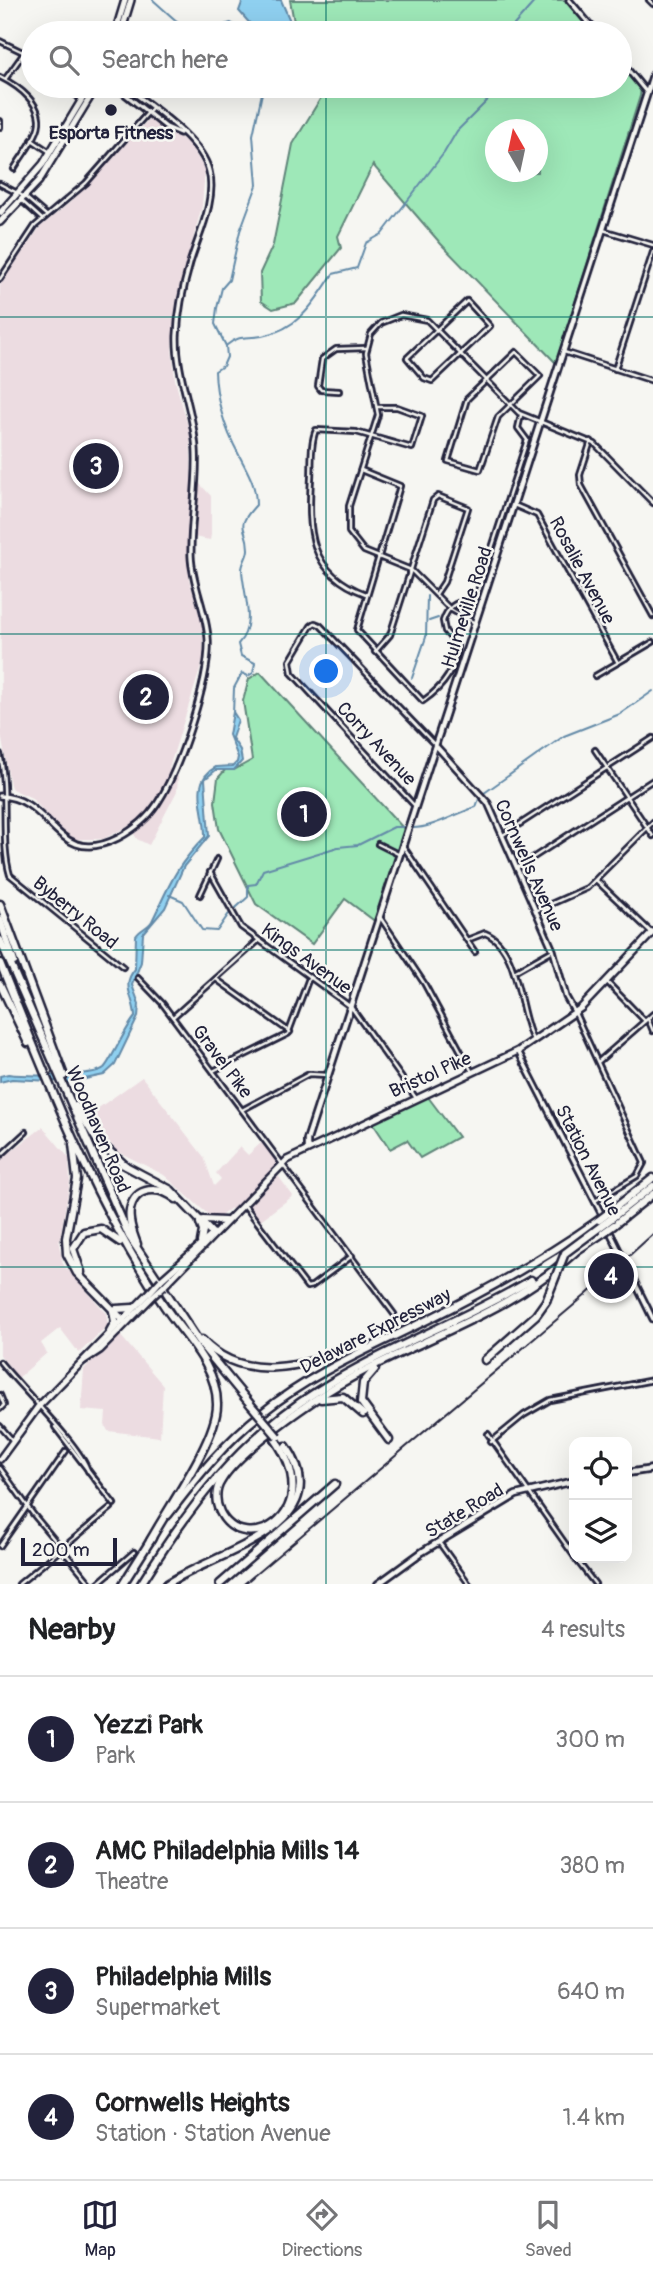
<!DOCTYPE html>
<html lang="en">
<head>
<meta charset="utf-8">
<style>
	body { margin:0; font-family:Pangolin,sans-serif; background:#f2f2f2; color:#202124 }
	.controls { position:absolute; right:21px; bottom:21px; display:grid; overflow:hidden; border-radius:14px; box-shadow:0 7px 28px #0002 }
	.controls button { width:63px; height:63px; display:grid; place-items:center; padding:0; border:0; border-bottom:2px solid #e0e0e0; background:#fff; color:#202124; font:35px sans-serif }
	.compass { position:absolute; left:485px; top:119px; width:63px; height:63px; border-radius:50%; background:#fff; box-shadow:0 7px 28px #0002; rotate:351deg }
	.scale { position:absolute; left:21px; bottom:18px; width:96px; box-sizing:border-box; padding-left:7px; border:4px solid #22223b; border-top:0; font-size:19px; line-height:24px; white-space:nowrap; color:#22223b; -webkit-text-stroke:5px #f6f6f2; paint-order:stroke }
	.you { position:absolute; left:327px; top:672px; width:24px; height:24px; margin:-18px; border:5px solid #fff; border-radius:50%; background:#1a73e8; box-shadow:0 0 0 10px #1a73e833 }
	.badge { display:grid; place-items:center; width:46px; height:46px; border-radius:50%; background:#22223b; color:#fff; font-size:23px; font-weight:700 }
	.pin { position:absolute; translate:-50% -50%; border:4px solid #fff; box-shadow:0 2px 7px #0006 }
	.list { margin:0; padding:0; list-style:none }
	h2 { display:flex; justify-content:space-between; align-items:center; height:91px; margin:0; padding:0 28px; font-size:30px }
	h2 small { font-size:23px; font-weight:400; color:#757577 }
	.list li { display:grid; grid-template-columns:46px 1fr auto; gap:21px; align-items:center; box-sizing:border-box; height:126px; padding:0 28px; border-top:2px solid #e0e0e0 }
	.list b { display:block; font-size:26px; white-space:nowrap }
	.list p { margin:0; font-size:23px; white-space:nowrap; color:#757577 }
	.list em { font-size:23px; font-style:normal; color:#757577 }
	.icon { flex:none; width:38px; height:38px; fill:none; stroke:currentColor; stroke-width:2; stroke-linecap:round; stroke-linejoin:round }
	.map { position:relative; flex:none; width:653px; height:1584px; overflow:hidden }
	.search { position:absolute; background:#fff; box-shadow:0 7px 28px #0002; left:21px; right:21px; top:21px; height:77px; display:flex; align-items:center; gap:18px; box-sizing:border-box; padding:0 24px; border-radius:38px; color:#757577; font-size:26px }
	.sheet { height:595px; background:#fff }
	nav { display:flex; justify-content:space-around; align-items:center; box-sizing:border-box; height:98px; border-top:2px solid #e0e0e0; background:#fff; font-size:19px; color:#757577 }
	nav a { display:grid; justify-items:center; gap:4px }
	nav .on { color:#22223b }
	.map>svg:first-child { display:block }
	.built { fill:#ecdce1 }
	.green { fill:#9ee8b8; stroke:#60857a; stroke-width:2; fill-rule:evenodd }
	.water { fill:#8fd0f0; stroke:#638aa8; stroke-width:2 }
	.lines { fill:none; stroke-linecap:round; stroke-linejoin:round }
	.stream { stroke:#638aa8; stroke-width:2 }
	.minor-casing { stroke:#22223b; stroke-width:8 }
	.tertiary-casing { stroke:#22223b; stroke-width:9 }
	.secondary-casing { stroke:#22223b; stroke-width:10 }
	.primary-casing { stroke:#22223b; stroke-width:10 }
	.motorway-casing { stroke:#22223b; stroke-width:11 }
	.minor { stroke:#f6f6f2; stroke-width:2.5 }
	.tertiary { stroke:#f6f6f2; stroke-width:3.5 }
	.secondary { stroke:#f6f6f2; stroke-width:4.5 }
	.primary { stroke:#f6f6f2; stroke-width:5 }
	.motorway { stroke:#f6f6f2; stroke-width:6 }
	.rail { stroke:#22223b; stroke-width:2 }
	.primary-bridge-casing { stroke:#22223b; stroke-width:10; stroke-linecap:butt }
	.motorway-bridge-casing { stroke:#22223b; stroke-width:11; stroke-linecap:butt }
	.primary-bridge { stroke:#f6f6f2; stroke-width:5 }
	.motorway-bridge { stroke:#f6f6f2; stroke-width:6 }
	.grid { fill:none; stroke:#0f766e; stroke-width:2; stroke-opacity:0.55 }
	.poi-dot { fill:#22223b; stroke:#f6f6f2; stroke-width:2.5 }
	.labels { text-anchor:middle; stroke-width:5; stroke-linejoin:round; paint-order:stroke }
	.poi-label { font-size:19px; font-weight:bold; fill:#22223b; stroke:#f6f6f2 }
	.street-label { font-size:19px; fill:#22223b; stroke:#f6f6f2 }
</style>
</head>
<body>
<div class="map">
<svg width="653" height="1584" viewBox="0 0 653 1584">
	<rect width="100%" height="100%" fill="#f6f6f2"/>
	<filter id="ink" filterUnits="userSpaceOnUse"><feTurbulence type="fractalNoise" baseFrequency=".0143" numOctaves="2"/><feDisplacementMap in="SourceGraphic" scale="14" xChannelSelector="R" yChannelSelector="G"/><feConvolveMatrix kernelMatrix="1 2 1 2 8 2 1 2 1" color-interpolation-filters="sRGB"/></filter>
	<g filter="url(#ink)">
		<!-- built -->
		<g class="built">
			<path d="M149 119 189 143 205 170 202 206 176 301 172 348 175 380 190 433 192 483 200 484 211 496V535L210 540 188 536 189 579 202 622 204 657 169 768 178 777 177 791 149 845 137 839 129 826 103 839H74L63 834 32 798 12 789 10 785 1 734 0 285 40 227 73 200Z"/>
			<path d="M142 1077 204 1157 214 1186 221 1179 216 1173 240 1147 248 1155 263 1141 283 1166 276 1173 293 1196 258 1222 245 1205 235 1214 231 1208 218 1218H212L164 1175 117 1151 101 1133 90 1114Z"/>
			<path d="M43 1127 69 1158 70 1182 59 1244 63 1264 106 1313 108 1325 79 1353 60 1328 41 1343 47 1353 18 1378 0 1355V1160Z"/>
			<path d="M119 1334 163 1385 160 1437 108 1431 105 1425 106 1412 81 1410 84 1369Z"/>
		</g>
		<!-- green -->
		<g class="green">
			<path d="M290 0H565L594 33H296Z"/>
			<path d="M620 65 641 89 640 96 556 363 441 244 373 165 338 236 341 248 296 303 273 309 261 301 260 273 273 245 293 144 328 86H620ZM496 130H538V172H496Z"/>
			<path d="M260 672 405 830 376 922 345 899 312 944 256 904 219 829 215 802 218 778 226 769 234 770 252 760 243 701 249 679Z"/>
			<path d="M428 1097 458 1137 420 1158 407 1140 390 1149 372 1122Z"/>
		</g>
		<!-- water -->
		<g class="water">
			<path d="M243 0H281L290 21V33H258L239 11Z"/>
			<path d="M233 712 238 720 232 738 240 750 242 761 234 770H216L205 779 209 836 184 866 165 908 143 934 141 962 132 985 139 1004 138 1017 115 1065 104 1075 71 1082 12 1079 0 1082V1076L8 1074C24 1076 94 1077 104 1068 111 1061 124 1030 135 1017 135 998 120 986 135 969L136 936C140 929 148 928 152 921 170 884 175 867 205 837 206 812 188 782 216 767L233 766 237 762 238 757 229 735Z"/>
		</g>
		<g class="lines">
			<!-- stream -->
			<g class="stream">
				<path d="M153 0C184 27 186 38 231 23L249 33"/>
				<path d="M507 33 536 0"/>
				<path d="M227 345C240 334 247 339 262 336 299 329 314 303 333 274L357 268 366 243 382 234 444 153 457 131 487 101 493 86"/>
				<path d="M429 621 438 618"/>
				<path d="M412 678 426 637 427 596"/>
				<path d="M233 714 234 688 242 673 248 676 253 673 255 663 241 656 238 644C257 624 243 593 242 570 242 562 248 557 248 549 248 525 233 530 256 505 256 484 248 473 239 455 225 429 216 401 215 371L223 366 227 357 226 346 215 324 217 308 222 288 229 280 240 231 257 185 253 135 262 93 267 86"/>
				<path d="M411 828C431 829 457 813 476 807L480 796 564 736 620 714 653 691"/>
				<path d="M169 895 183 901 202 930 217 931 228 915 248 897V885L256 884 263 870 338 847 358 845 394 827H406"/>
			</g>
			<defs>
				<g id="minor">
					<path d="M649 0 653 4"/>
					<path d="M0 41 33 57"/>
					<path d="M0 77C18 86 47 106 37 131 32 144 21 157 14 169"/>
					<path d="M6 78 24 53"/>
					<path d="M61 86 82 99"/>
					<path d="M0 121V127"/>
					<path d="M32 140 50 152"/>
					<path d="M0 184 25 197 46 215"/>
					<path d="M22 201 42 219"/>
					<path d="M603 230 653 245"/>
					<path d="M0 279 35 226 86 183 152 108"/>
					<path d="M467 301 490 326 432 381 424 378 407 358Z"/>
					<path d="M516 352 540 376 498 417 480 470 448 461 467 399Z"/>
					<path d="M564 352 653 381"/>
					<path d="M615 369 653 252"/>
					<path d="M339 391 321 390 318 386 322 359 336 349 366 348"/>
					<path d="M591 441 580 475 581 485 653 616"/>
					<path d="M361 470 400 486 357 630 423 701C442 688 456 670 457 646L445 631 443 621C448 606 458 599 474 602L476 597 527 440 518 428 521 415"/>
					<path d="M514 505 537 515 617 661"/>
					<path d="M366 594C308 573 308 531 311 478 312 463 310 443 316 430L356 432 412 448 422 416 397 407H378"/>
					<path d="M475 623 450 609 411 570 364 551 349 532V506L378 415 366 353 371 334 381 323 401 315 427 320 519 413 595 444 653 503"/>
					<path d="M375 652 390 635 433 500 438 496 468 508 444 582 436 594"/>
					<path d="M595 676 653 642"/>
					<path d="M595 750 653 836"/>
					<path d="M0 754C9 792 0 842 10 875L123 967"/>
					<path d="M414 805 292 673 290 661 311 626 315 623 320 625 435 745"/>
					<path d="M503 835 653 738"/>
					<path d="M378 844 400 855"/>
					<path d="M403 846 475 952"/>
					<path d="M517 868 653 780"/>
					<path d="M210 872 241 927 351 1007 416 1098"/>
					<path d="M596 880 652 933"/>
					<path d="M200 895 217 859"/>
					<path d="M535 911 587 888 653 822"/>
					<path d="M380 917 424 983 472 1072"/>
					<path d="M467 940 485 933C520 947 518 1012 533 1040"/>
					<path d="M514 972 553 950"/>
					<path d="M138 978 162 1003 394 1314"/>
					<path d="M216 979 290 1032"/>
					<path d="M607 982 645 1021"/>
					<path d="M575 1013 644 1163 637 1176 595 1201"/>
					<path d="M173 1017 258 941"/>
					<path d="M648 1019 653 1031"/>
					<path d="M598 1062 653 1014"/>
					<path d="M213 1071 288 1034 309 978"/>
					<path d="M242 1110 309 1074 327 1075"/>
					<path d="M0 1156 26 1132"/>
					<path d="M245 1206 307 1287 312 1286 352 1256"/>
					<path d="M0 1362C19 1386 82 1447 88 1471"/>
					<path d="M0 1395 4 1405 0 1409"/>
					<path d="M0 1426 13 1441"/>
					<path d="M55 1427 114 1504"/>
					<path d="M488 1434 574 1556"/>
					<path d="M491 1442 524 1415 550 1400 653 1380"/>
					<path d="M0 1468 33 1514 91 1584"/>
					<path d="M438 1541 469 1584"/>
					<path d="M0 1546 66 1451"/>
					<path d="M575 1558 595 1584"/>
					<path d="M19 1584 111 1508"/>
					<path d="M97 1584 134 1552"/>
				</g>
				<g id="tertiary">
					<path d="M569 0 597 33"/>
					<path d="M620 60 647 93"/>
					<path d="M115 86 166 127 180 133"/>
					<path d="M437 747 488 803 553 950 566 997 575 1013"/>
					<path d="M0 796C53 797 55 870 118 838 133 830 148 818 157 804 179 771 211 677 208 638 206 610 192 584 191 556 190 521 198 486 196 450 194 412 176 375 177 336 178 311 183 287 190 263 198 236 217 200 209 171 201 138 151 107 125 86"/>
					<path d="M518 1051 603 1217"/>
					<path d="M609 1230 653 1319"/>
				</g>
				<g id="secondary">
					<path d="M307 1148V1140L653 75"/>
					<path d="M627 1473 653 1469"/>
					<path d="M378 1584 422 1552 516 1495 574 1481"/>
				</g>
				<g id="primary">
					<path d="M115 33 125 0"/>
					<path d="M121 33 131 0"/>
					<path d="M0 213 43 164 90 86"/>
					<path d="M0 222 39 181 97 86"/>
					<path d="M161 1280 213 1234"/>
					<path d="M164 1286 287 1160 518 1051 581 1008 653 932"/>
					<path d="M83 1361 100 1350 153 1296"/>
					<path d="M0 1459 38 1407 150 1292"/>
				</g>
				<g id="motorway">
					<path d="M0 904 64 1076"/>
					<path d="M0 920 14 962"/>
					<path d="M0 940 129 1236 199 1342 251 1405"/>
					<path d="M0 963C48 1081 93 1202 165 1307 185 1337 217 1366 217 1404 218 1438 168 1508 150 1541"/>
					<path d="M0 984 28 1043"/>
					<path d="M76 1106 96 1139 126 1166"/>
					<path d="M73 1144 77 1179 66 1238 67 1254 77 1273 123 1320"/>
					<path d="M122 1164 171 1190 213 1234"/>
					<path d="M607 1214 653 1178"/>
					<path d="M612 1218 653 1186"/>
					<path d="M203 1220 225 1221"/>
					<path d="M200 1223 203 1231 201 1242"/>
					<path d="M614 1225 653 1194"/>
					<path d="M137 1244C133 1234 128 1221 130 1210 135 1185 160 1186 176 1199"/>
					<path d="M573 1253 603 1233"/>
					<path d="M81 1272 73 1249 84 1232 101 1229 120 1242"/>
					<path d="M116 1309 133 1308"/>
					<path d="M110 1331 115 1322 113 1311"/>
					<path d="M202 1340C247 1388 312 1362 365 1345"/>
					<path d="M485 1360 536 1315 546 1301"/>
					<path d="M375 1369 363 1383 361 1402 389 1440"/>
					<path d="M321 1399 343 1397 363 1414"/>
					<path d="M275 1439C329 1516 243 1559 220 1512 215 1502 215 1490 221 1481 235 1456 288 1418 313 1401 396 1344 500 1322 575 1252"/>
					<path d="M168 1515C196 1478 225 1442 262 1413 313 1372 371 1348 429 1319 488 1290 545 1258 599 1220"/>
					<path d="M123 1584 152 1538"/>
					<path d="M141 1584C189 1507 240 1439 319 1390 386 1348 462 1321 531 1280"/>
					<path d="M167 1584C214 1552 342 1527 286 1446"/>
					<path d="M220 1584 335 1484"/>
				</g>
			</defs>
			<!-- minor casing -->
			<use href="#minor" class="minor-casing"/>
			<!-- tertiary casing -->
			<use href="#tertiary" class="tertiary-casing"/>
			<!-- secondary casing -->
			<use href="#secondary" class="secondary-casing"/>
			<!-- primary casing -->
			<use href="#primary" class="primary-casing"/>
			<!-- motorway casing -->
			<use href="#motorway" class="motorway-casing"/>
			<!-- minor -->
			<use href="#minor" class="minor"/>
			<!-- tertiary -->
			<use href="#tertiary" class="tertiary"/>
			<!-- secondary -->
			<use href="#secondary" class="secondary"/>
			<!-- primary -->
			<use href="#primary" class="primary"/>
			<!-- motorway -->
			<use href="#motorway" class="motorway"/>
			<!-- rail -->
			<path class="rail" d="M244 1584 587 1294 653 1234"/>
			<defs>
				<g id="primary-bridge">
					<path d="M150 1292 161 1280"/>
					<path d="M153 1296 164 1286"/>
				</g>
				<g id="motorway-bridge">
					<path d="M599 1220 607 1214"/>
					<path d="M603 1233 614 1225"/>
					<path d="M546 1301 565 1253 612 1218"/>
					<path d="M251 1405 278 1437"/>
				</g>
			</defs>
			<!-- primary-bridge casing -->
			<use href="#primary-bridge" class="primary-bridge-casing"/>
			<!-- motorway-bridge casing -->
			<use href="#motorway-bridge" class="motorway-bridge-casing"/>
			<!-- primary-bridge -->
			<use href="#primary-bridge" class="primary-bridge"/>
			<!-- motorway-bridge -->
			<use href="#motorway-bridge" class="motorway-bridge"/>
		</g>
	</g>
	<!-- grid -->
	<path class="grid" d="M326 0V33M326 86V1584M0 317H653M0 634H653M0 950H653M0 1267H653"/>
	<!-- markers -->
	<circle class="poi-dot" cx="111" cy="110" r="7"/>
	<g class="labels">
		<!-- poi labels -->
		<g class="poi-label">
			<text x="111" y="139">Esporta Fitness</text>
		</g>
		<!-- street labels -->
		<g class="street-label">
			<text transform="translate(583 570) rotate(62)" y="7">Rosalie Avenue</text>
			<text transform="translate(466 607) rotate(-72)" y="7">Hulmeville Road</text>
			<text transform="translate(377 743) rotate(47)" y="7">Corry Avenue</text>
			<text transform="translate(530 865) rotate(66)" y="7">Cornwells Avenue</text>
			<text transform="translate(76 912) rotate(39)" y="7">Byberry Road</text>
			<text transform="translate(307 958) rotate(36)" y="7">Kings Avenue</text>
			<text transform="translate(223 1061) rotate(53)" y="7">Gravel Pike</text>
			<text transform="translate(430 1074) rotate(-24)" y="7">Bristol Pike</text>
			<text transform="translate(99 1129) rotate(67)" y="7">Woodhaven Road</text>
			<text transform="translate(589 1160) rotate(63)" y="7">Station Avenue</text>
			<text transform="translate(375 1330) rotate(-27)" y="7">Delaware Expressway</text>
			<text transform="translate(464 1510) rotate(-31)" y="7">State Road</text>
		</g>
	</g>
</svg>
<div class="controls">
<button><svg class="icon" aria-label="locate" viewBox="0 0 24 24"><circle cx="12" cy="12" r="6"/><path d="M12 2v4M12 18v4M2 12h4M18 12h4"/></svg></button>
<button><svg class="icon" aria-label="layers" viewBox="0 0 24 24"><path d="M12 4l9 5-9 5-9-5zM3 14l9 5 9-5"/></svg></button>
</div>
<svg class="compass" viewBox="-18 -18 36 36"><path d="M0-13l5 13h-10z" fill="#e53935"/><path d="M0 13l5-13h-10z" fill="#757577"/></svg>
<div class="scale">200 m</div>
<div class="you"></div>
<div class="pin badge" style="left:304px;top:814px">1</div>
<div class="pin badge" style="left:146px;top:697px">2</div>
<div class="pin badge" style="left:96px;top:466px">3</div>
<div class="pin badge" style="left:611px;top:1276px">4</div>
<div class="search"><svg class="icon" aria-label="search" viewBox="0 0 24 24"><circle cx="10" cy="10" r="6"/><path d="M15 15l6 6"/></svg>Search here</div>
</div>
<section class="sheet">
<h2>Nearby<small>4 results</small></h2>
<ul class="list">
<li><span class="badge">1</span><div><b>Yezzi Park</b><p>Park</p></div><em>300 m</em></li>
<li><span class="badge">2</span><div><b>AMC Philadelphia Mills 14</b><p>Theatre</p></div><em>380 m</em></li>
<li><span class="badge">3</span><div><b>Philadelphia Mills</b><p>Supermarket</p></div><em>640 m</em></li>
<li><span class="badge">4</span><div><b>Cornwells Heights</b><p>Station · Station Avenue</p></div><em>1.4 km</em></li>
</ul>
</section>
<nav>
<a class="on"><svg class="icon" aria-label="map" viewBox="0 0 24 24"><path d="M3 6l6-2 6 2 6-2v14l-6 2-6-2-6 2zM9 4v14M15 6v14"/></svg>Map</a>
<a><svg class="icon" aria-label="directions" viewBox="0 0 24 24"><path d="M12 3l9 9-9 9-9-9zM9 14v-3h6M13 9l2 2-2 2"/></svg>Directions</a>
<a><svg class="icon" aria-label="saved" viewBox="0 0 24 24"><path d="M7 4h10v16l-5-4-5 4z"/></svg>Saved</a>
</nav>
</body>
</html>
